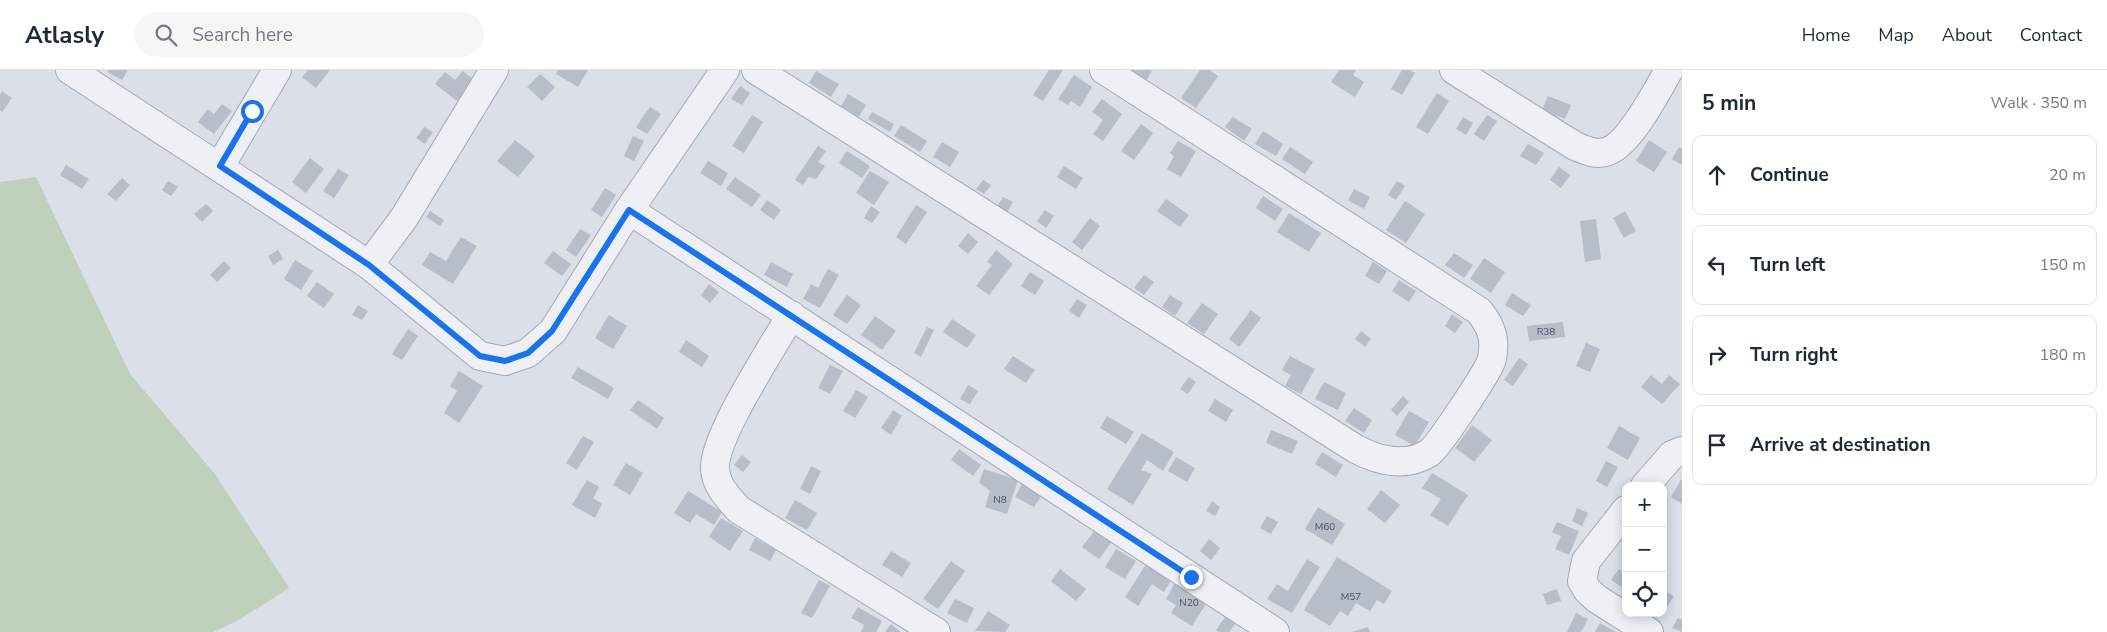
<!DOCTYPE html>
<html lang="en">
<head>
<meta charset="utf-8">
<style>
	body { margin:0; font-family:"Nunito Sans",sans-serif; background:#f6f6f7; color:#1f2937 }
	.controls { position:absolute; right:15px; bottom:15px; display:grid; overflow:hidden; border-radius:10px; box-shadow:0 2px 12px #0003 }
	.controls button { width:45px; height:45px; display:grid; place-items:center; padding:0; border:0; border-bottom:1px solid #e0e1e3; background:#fff; color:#1f2937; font:25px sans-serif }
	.stop { position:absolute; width:15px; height:15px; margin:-11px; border:4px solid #1a73e8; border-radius:50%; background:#fff }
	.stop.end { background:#1a73e8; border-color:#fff; box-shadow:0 1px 5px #0008 }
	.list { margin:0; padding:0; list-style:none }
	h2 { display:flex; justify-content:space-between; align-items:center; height:65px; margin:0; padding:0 20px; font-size:21px }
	h2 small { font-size:16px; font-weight:400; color:#747a83 }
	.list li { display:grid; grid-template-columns:32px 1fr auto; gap:15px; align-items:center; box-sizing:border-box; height:80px; margin:0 10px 10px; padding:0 10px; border:1px solid #e0e1e3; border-radius:10px }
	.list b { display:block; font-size:19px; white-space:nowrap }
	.list em { font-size:16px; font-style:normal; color:#747a83 }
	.icon { flex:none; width:28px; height:28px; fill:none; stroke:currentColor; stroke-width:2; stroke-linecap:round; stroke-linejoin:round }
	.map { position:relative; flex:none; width:1682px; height:562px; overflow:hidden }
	header { display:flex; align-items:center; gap:30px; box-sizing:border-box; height:70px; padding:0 25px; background:#fff; border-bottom:1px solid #e0e1e3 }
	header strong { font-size:24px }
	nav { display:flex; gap:28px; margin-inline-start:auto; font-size:18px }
	.search { width:350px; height:45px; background:#f6f6f7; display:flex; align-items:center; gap:12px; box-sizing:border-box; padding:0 18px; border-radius:28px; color:#747a83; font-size:19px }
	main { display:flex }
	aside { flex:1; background:#fff }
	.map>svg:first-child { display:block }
	.green { fill:#bfd1bc }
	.building { fill:#b8bdca }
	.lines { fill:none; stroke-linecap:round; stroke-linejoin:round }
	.minor-casing { stroke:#a4a9b4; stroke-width:30 }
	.minor { stroke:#eef0f5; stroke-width:28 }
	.route { stroke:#1a73e8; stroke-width:6 }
	.labels { text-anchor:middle; stroke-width:4; stroke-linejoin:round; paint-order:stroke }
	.number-label { font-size:10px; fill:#4a5061 }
</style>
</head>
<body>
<header>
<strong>Atlasly</strong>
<div class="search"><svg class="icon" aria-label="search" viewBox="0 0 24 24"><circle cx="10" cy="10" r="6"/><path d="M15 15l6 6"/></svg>Search here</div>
<nav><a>Home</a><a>Map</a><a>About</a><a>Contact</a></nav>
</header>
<main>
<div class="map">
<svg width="1682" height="562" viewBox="0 0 1682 562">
	<rect width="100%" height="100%" fill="#dbdfe7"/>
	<!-- green -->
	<path class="green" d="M36 107 130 304 215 404 289 518 239 550 213 562H0V112Z"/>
	<!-- building -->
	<g class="building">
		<path d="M109 0H128L122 10 107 2Z"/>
		<path d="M308 0H330L316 18 302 7Z"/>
		<path d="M558 0H588L578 17 556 4Z"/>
		<path d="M1049 0H1063L1043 31 1033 25Z"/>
		<path d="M1129 0H1152L1147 10Z"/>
		<path d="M1200 0H1210L1218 6 1196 38 1181 28Z"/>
		<path d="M1339 0H1356L1353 5 1364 12 1355 27 1331 12Z"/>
		<path d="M1402 0H1410L1415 3 1402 25 1391 19Z"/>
		<path d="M463 1 474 10 457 31 435 14 445 2 455 10Z"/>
		<path d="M816 1 839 14 831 27 809 13Z"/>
		<path d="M540 4 555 17 542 31 527 17Z"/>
		<path d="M1074 5 1092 17 1080 37 1071 31 1068 35 1058 29Z"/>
		<path d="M740 16 750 23 742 35 731 29Z"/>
		<path d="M2 21 12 28 2 42 0 40V25Z"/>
		<path d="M1437 23 1449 31 1428 64 1416 57Z"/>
		<path d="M848 24 866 35 859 47 841 36Z"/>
		<path d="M1548 26 1571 35 1565 49 1542 40Z"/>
		<path d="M1102 29 1122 44 1103 71 1093 64 1103 50 1092 42Z"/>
		<path d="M222 34 232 41 214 64 198 52 208 39 214 44Z"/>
		<path d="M650 37 661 44 647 64 636 57Z"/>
		<path d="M872 42 894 54 890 62 868 49Z"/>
		<path d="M752 45 763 52 744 83 732 76Z"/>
		<path d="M1487 45 1497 51 1484 71 1474 64Z"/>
		<path d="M1233 47 1252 59 1244 71 1225 57Z"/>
		<path d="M1463 47 1473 53 1466 65 1456 59Z"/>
		<path d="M1141 54 1153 63 1134 90 1121 81Z"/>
		<path d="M901 55 927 71 920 82 894 66Z"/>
		<path d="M424 57 433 62 425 74 416 68Z"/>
		<path d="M1263 61 1283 74 1276 86 1255 74Z"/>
		<path d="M633 66 644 71 634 91 624 86Z"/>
		<path d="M515 70 535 86 518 107 497 91Z"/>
		<path d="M1649 70 1667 82 1654 102 1636 91Z"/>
		<path d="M1178 71 1196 81 1181 107 1167 99 1174 86 1170 83Z"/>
		<path d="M942 72 959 82 950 97 933 87Z"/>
		<path d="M1528 74 1544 83 1536 95 1520 86Z"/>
		<path d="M818 76 826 81 818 92 825 96 816 109 808 107 803 115 795 110Z"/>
		<path d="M1290 77 1313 92 1305 104 1282 89Z"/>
		<path d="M1679 77 1682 79V95L1672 89Z"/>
		<path d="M847 81 870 96 862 108 839 93Z"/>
		<path d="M310 88 324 99 306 123 292 112Z"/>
		<path d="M708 91 728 103 721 116 700 103Z"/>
		<path d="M66 95 89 109 82 119 60 105Z"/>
		<path d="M1064 96 1083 108 1076 119 1057 107Z"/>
		<path d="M1559 97 1570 105 1561 118 1550 110Z"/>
		<path d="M338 99 349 105 334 128 323 121Z"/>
		<path d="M870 101 889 112 874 135 856 123Z"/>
		<path d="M735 107 761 125 752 137 726 119Z"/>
		<path d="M122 108 130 115 116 131 107 124Z"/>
		<path d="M983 110 991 115 984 124 976 119Z"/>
		<path d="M168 111 178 117 171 126 162 120Z"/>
		<path d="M1397 111 1405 116 1396 130 1388 125Z"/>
		<path d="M605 118 616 125 602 147 591 140Z"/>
		<path d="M1354 119 1370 127 1364 139 1348 130Z"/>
		<path d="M1263 126 1283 139 1275 151 1256 138Z"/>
		<path d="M1003 127 1013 132 1007 143 997 137Z"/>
		<path d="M1166 129 1189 145 1180 157 1157 141Z"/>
		<path d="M767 130 781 140 774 150 760 140Z"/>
		<path d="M1405 131 1425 144 1406 173 1386 160Z"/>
		<path d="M206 134 213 141 202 152 194 144Z"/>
		<path d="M916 135 927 142 906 174 896 167Z"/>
		<path d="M871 136 880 142 872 153 864 148Z"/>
		<path d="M1045 140 1054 146 1046 158 1037 151Z"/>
		<path d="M430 141 444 150 440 156 426 147Z"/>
		<path d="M1625 141 1636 161 1624 168 1613 148Z"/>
		<path d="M1289 143 1321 163 1309 182 1277 162Z"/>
		<path d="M1090 148 1100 156 1082 180 1072 172Z"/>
		<path d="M1596 149 1601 189 1585 192 1580 151Z"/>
		<path d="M580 159 591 165 576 187 566 180Z"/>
		<path d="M968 163 978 172 968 184 958 176Z"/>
		<path d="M461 167 477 176 453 214 422 195 430 182 446 191Z"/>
		<path d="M278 180 283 189 273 195 268 186Z"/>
		<path d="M996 180 1013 194 989 225 976 216 992 195 987 192Z"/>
		<path d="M553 181 571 194 562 206 544 193Z"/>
		<path d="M1454 183 1473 195 1464 208 1445 195Z"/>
		<path d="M1484 188 1505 202 1491 223 1470 209Z"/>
		<path d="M295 190 313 201 301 220 284 209Z"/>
		<path d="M224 191 231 198 217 212 210 205Z"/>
		<path d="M771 192 793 204 787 217 764 205Z"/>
		<path d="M1373 192 1387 201 1379 214 1365 206Z"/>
		<path d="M828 199 839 205 820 238 803 229 811 214 818 218Z"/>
		<path d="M1030 202 1044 211 1035 225 1021 216Z"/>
		<path d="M1144 205 1154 212 1144 225 1134 218Z"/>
		<path d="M1399 210 1416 221 1409 232 1392 221Z"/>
		<path d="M317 212 334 224 324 238 307 226Z"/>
		<path d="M709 214 719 222 710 233 701 225Z"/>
		<path d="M1512 223 1531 235 1523 246 1505 235Z"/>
		<path d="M847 225 861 235 847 254 833 245Z"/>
		<path d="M1170 225 1183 233 1175 246 1162 237Z"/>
		<path d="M1077 229 1087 235 1079 248 1069 241Z"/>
		<path d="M1202 233 1218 244 1204 264 1187 253Z"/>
		<path d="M358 235 368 241 362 250 352 245Z"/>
		<path d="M1251 240 1261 248 1239 277 1229 269Z"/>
		<path d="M1452 244 1463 252 1455 263 1445 256Z"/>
		<path d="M609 245 627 256 613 279 595 268Z"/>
		<path d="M875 246 896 261 882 280 861 265Z"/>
		<path d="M952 249 976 265 967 278 943 262Z"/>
		<path d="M1563 252 1565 267 1529 271 1527 256Z"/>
		<path d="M927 257 934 260 921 287 914 283Z"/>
		<path d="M408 259 418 266 402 290 392 284Z"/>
		<path d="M1361 261 1371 269 1365 277 1355 269Z"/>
		<path d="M686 270 709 286 702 297 679 282Z"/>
		<path d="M1586 273 1600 279 1590 302 1576 296Z"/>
		<path d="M1013 286 1035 300 1026 313 1004 299Z"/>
		<path d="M1290 286 1315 299 1301 324 1285 316 1291 305 1282 300Z"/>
		<path d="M1519 288 1528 294 1513 316 1504 310Z"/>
		<path d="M830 295 843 301 830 324 818 318Z"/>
		<path d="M578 297 614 318 608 329 571 308Z"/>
		<path d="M459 301 483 316 459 353 444 343 457 321 450 316Z"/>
		<path d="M1651 305 1662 314 1669 305 1680 314 1662 334 1641 317Z"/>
		<path d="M1189 307 1196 312 1188 324 1180 319Z"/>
		<path d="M1324 312 1346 323 1338 340 1315 329Z"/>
		<path d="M968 315 978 321 970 334 960 329Z"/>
		<path d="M856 320 868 327 855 348 843 341Z"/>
		<path d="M1403 326 1409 332 1397 346 1391 340Z"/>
		<path d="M1215 329 1233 340 1226 352 1208 341Z"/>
		<path d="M638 330 664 348 657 359 630 340Z"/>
		<path d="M1354 338 1372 350 1364 363 1345 351Z"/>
		<path d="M893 340 902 346 891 365 881 358Z"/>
		<path d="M1409 341 1429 352 1415 376 1395 365Z"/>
		<path d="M1107 346 1134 362 1126 374 1100 358Z"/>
		<path d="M1472 355 1492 370 1474 392 1455 378Z"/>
		<path d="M1619 356 1640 368 1628 390 1607 378Z"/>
		<path d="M1271 360 1298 371 1292 384 1266 373Z"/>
		<path d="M1142 363 1174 382 1163 401 1147 390 1141 400 1152 404 1133 435 1107 419Z"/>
		<path d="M583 366 594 372 577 400 566 393Z"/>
		<path d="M959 379 981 395 973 406 951 390Z"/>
		<path d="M1322 382 1343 395 1336 407 1315 394Z"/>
		<path d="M742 385 751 392 743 402 734 395Z"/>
		<path d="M1176 387 1195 398 1187 412 1168 401Z"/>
		<path d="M1606 391 1618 397 1607 417 1596 411Z"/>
		<path d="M626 393 643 403 630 425 613 415Z"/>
		<path d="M811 396 821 401 810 424 800 419Z"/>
		<path d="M984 399 1018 410 1007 444 985 437 990 421 979 413Z"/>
		<path d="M1432 403 1468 425 1448 456 1430 445 1441 429 1422 418Z"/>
		<path d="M1682 408V434L1671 427Z"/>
		<path d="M587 410 599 417 593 428 602 434 595 448 572 435Z"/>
		<path d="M1022 414 1042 425 1034 437 1015 427Z"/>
		<path d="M1381 420 1400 435 1385 453 1367 439Z"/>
		<path d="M688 421 722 442 714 455 696 444 690 453 674 443Z"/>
		<path d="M795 430 817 443 807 460 785 448Z"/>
		<path d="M1212 431 1220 437 1215 446 1206 441Z"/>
		<path d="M1318 437 1345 454 1332 475 1305 459Z"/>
		<path d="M1577 438 1588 443 1582 456 1572 451Z"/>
		<path d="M1267 446 1278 452 1271 464 1260 458Z"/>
		<path d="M721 448 743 461 730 481 709 467Z"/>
		<path d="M1557 452 1579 461 1569 485 1555 479 1561 466 1552 462Z"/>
		<path d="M1095 460 1111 473 1099 489 1082 477Z"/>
		<path d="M755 468 776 480 770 491 749 480Z"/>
		<path d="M1209 469 1220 478 1211 490 1200 481Z"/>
		<path d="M1116 479 1136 491 1125 509 1105 497Z"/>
		<path d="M891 481 911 493 902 507 882 495Z"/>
		<path d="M1337 487 1392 521 1384 534 1377 530 1370 541 1356 533 1348 546 1340 541 1330 556 1304 540Z"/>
		<path d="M1307 489 1320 497 1292 543 1267 529 1277 514 1288 521Z"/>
		<path d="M951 491 965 501 938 539 923 529Z"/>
		<path d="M1148 491 1173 507 1164 522 1152 514 1138 536 1125 527Z"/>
		<path d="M1060 499 1086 519 1076 531 1051 511Z"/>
		<path d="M1619 499 1626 504V520L1611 510Z"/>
		<path d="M1177 509 1209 529 1192 556 1171 543 1176 535 1166 529Z"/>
		<path d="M819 510 830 516 812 548 801 543Z"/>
		<path d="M1557 519 1561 531 1547 535 1543 524Z"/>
		<path d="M1663 520 1674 526 1663 543Z"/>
		<path d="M955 529 974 538 967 553 947 543Z"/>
		<path d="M858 537 882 551 876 562H861L864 555 851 548Z"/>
		<path d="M988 541 1010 555 1005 562 975 561Z"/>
		<path d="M1576 543 1588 549 1581 562H1567Z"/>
		<path d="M1225 547 1235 554 1229 562H1219L1216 560Z"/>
		<path d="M1678 548 1682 550V562L1672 558Z"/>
		<path d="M1600 553 1616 562H1595Z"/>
		<path d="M891 554 901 562H885Z"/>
		<path d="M1368 557 1370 562H1352Z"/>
	</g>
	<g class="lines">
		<defs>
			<g id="minor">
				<path d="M70 0 369 195 480 286 505 291 528 283 553 261 629 140 725 0"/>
				<path d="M756 0 1356 379C1379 391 1405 398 1429 383 1439 376 1484 307 1490 294 1492 290 1493 283 1493 279 1495 264 1488 252 1479 241L1104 0"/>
				<path d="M1454 0 1575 76C1585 80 1595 85 1605 82 1629 77 1657 20 1669 0"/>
				<path d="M220 96 277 0"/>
				<path d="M629 140 1275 562"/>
				<path d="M369 195 404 148 494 0"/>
				<path d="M791 245C773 277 713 367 715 399 716 416 728 427 738 439L936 562"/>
				<path d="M1645 416 1672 385 1682 381"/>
				<path d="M1626 440 1586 491 1582 511 1588 521 1597 529 1649 562"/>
			</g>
		</defs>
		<!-- minor casing -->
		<use href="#minor" class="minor-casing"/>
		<!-- minor -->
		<use href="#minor" class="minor"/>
	</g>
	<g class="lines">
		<!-- route -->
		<path class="route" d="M252 41 220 96 369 195 480 286 505 291 528 283 552 261 629 140 1191 507"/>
	</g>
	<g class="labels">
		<!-- number labels -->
		<g class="number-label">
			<text x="1546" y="265">R38</text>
			<text x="1000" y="433">N8</text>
			<text x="1325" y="460">M60</text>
			<text x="1351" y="530">M57</text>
			<text x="1189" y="536">N20</text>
		</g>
	</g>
</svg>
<div class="controls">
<button>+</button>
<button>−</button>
<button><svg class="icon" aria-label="locate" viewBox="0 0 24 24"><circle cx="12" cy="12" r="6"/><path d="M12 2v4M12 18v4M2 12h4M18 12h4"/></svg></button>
</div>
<div class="stop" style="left:252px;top:41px"></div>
<div class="stop end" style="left:1191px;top:507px"></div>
</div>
<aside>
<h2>5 min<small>Walk · 350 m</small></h2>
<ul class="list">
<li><svg class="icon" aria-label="ahead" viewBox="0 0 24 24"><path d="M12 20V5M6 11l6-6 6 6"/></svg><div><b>Continue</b></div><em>20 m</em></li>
<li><svg class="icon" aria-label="left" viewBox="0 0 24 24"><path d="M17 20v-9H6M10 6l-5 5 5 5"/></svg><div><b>Turn left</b></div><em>150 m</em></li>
<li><svg class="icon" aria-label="right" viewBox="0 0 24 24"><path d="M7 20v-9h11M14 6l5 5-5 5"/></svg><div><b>Turn right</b></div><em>180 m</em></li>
<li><svg class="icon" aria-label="arrive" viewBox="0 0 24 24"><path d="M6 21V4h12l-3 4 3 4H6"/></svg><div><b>Arrive at destination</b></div></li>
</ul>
</aside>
</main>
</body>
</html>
